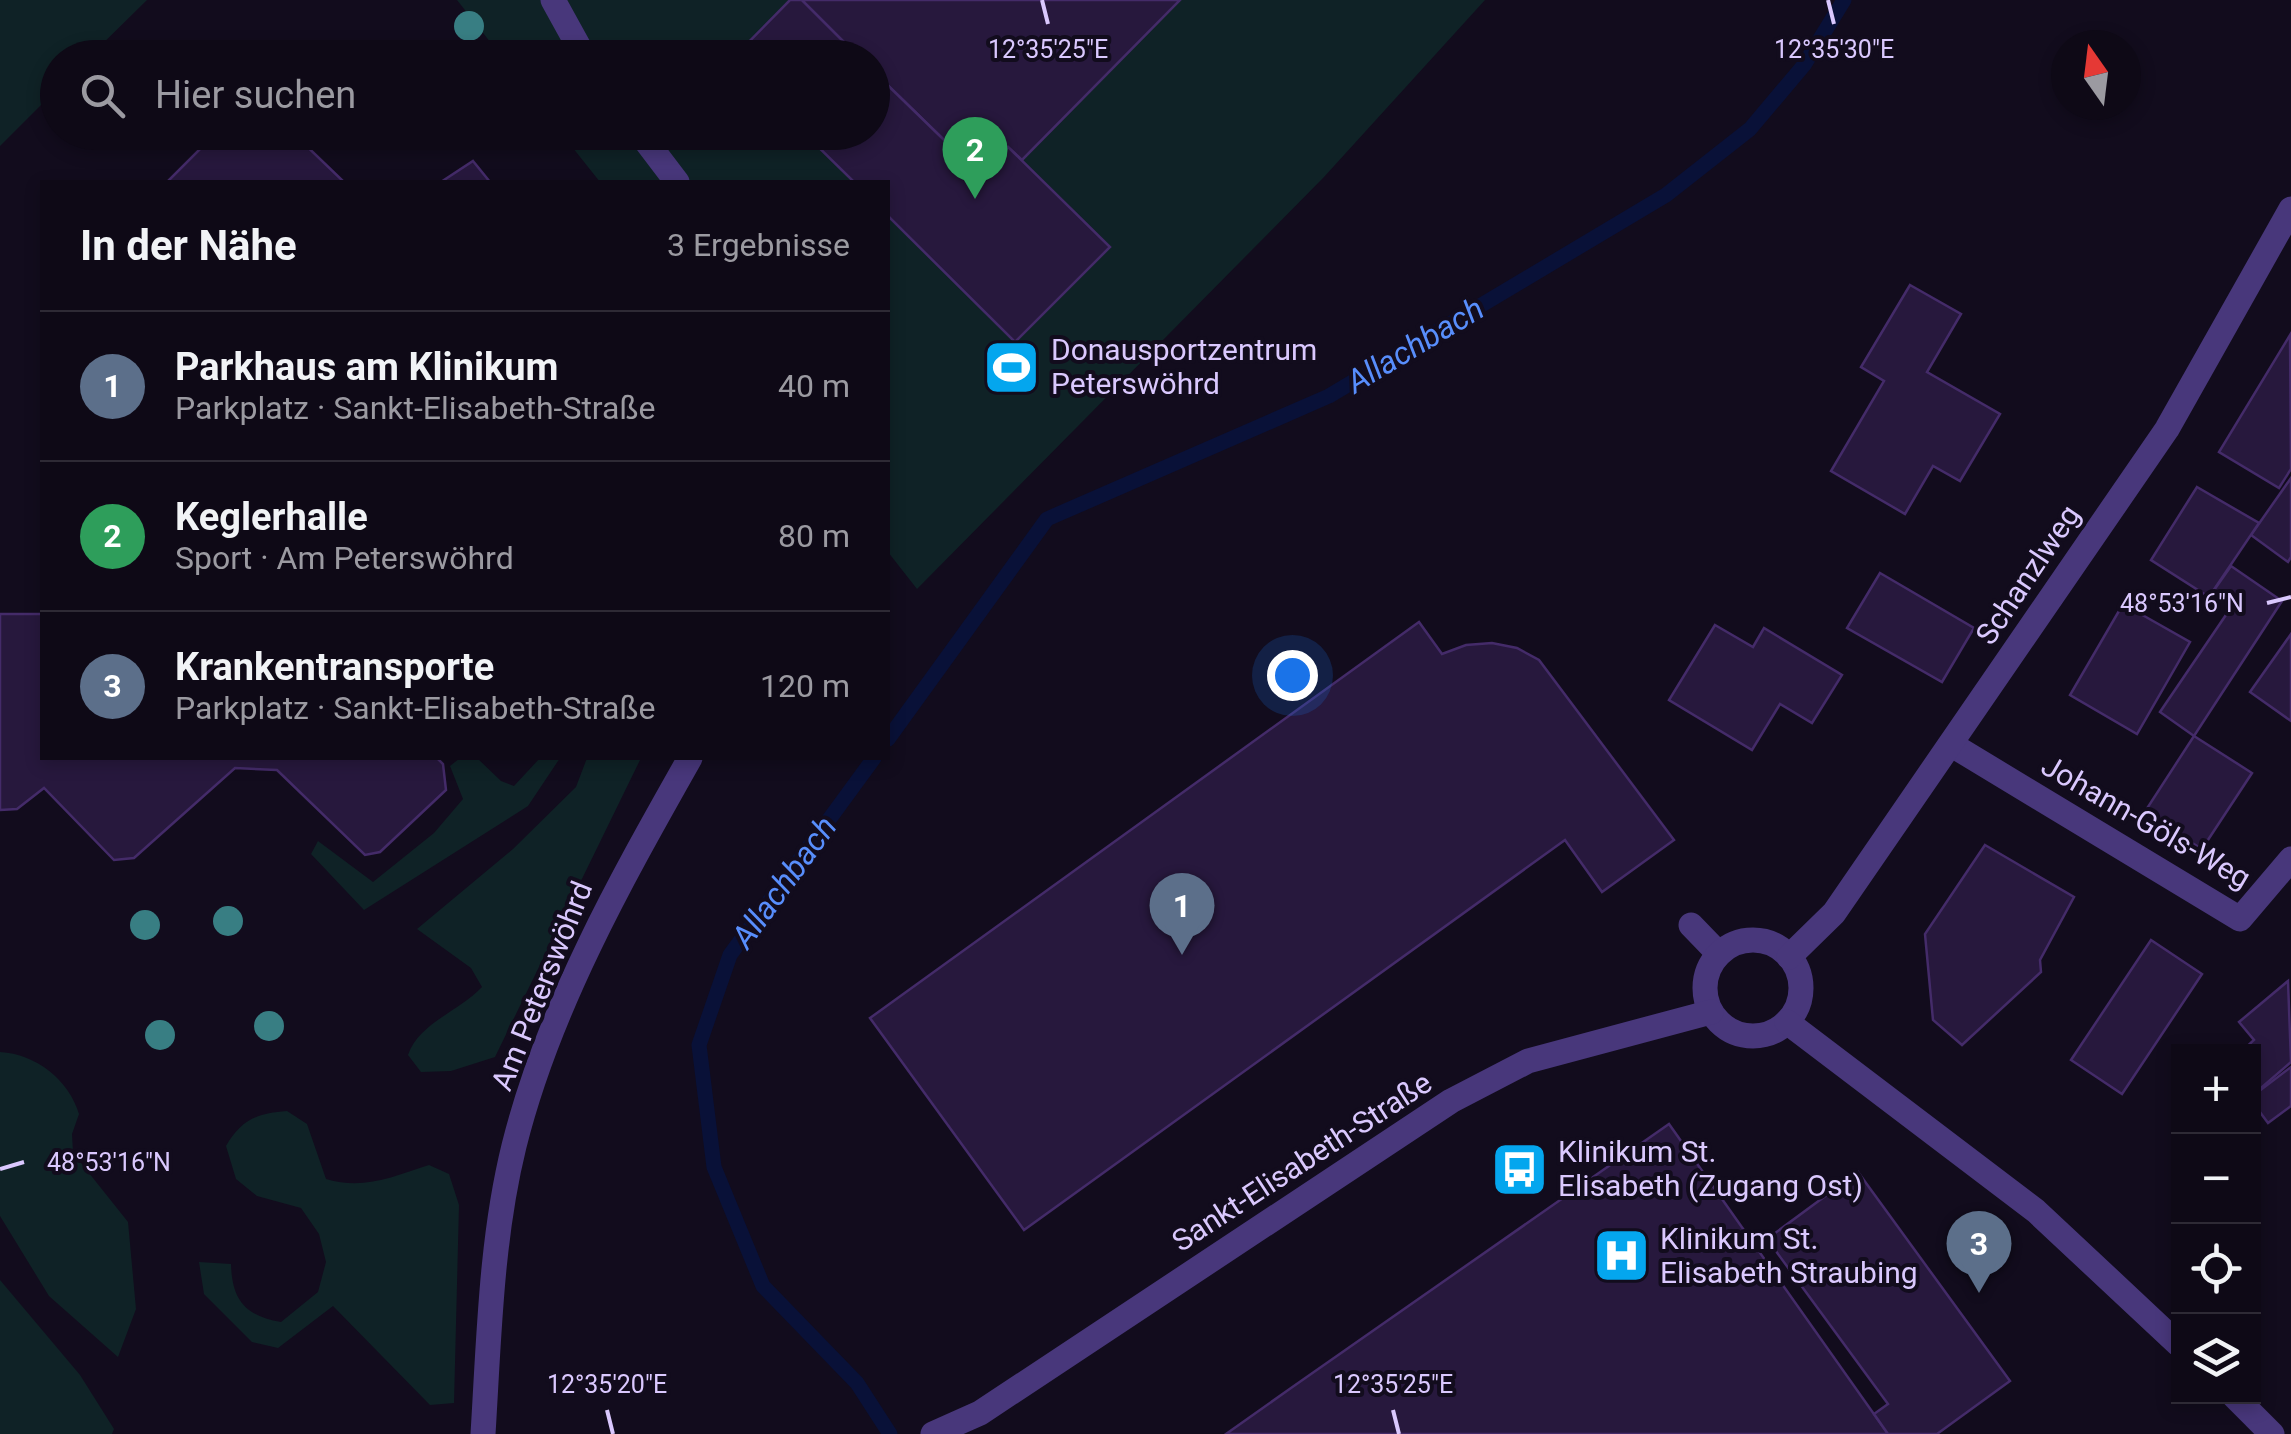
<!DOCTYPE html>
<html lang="de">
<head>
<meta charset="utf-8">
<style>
	body { margin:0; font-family:Roboto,sans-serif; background:#17121f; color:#f1f3f6 }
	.controls { position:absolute; right:30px; bottom:30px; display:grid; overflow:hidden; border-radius:0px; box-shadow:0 5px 15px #0003 }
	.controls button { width:90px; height:90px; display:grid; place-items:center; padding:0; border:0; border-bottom:2px solid #2e2a35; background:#0e0916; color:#f1f3f6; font:50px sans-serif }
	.compass { position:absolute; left:2051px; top:30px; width:90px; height:90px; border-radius:50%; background:#0e0916; box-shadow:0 5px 15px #0003; rotate:346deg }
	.you { position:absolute; left:1292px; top:675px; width:35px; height:35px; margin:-25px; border:8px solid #fff; border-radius:50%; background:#1a73e8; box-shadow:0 0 0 15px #1a73e833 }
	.badge { display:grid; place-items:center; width:65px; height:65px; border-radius:50%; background:#2563eb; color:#fff; font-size:32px; font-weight:700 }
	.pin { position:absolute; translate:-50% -82px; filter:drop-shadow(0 2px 5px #0008) }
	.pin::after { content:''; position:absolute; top:52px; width:35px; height:30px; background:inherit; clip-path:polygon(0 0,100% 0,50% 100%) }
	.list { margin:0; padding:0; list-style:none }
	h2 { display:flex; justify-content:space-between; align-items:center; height:130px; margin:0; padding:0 40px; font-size:42px }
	h2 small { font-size:32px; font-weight:400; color:#9b9aa1 }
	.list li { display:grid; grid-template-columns:65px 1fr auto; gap:30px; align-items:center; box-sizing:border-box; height:150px; padding:0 40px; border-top:2px solid #2e2a35 }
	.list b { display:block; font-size:38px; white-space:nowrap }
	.list p { margin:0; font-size:32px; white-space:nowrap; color:#9b9aa1 }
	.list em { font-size:32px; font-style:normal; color:#9b9aa1 }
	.icon { flex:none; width:55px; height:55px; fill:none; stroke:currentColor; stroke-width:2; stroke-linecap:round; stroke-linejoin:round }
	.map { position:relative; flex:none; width:2291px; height:1434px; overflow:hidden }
	.search { position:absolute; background:#0e0916; box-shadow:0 5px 15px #0003; left:40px; top:40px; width:850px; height:110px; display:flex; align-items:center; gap:25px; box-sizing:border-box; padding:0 35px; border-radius:55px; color:#9b9aa1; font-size:38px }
	.panel { position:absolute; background:#0e0916; box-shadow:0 5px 15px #0003; left:40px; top:180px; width:850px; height:580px; border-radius:0px }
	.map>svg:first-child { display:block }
	.green { fill:#0f2226 }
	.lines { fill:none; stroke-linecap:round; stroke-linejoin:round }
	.stream { stroke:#091138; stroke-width:15 }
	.building { fill:#27183d; stroke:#442b69; stroke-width:2.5 }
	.minor { stroke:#48377b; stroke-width:25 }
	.tree { fill:#387e83 }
	.ticks { fill:none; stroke:#dac8fe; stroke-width:4 }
	.labels { text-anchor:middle; stroke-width:8; stroke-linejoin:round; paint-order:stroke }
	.poi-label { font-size:30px; fill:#dac8fe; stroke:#120c1d; text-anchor:start }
	.street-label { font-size:30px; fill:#dac8fe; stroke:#120c1d }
	.water-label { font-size:32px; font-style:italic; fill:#588efc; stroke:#120c1d }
	.ticks-label { font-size:25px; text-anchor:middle; fill:#dac8fe; stroke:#120c1d; stroke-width:8; stroke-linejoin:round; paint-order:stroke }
</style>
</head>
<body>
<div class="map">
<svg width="2291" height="1434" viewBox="0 0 2291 1434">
	<rect width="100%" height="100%" fill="#120c1d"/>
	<!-- green -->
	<g class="green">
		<path d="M0 0H147L89 57 58 58 57 89 0 146Z"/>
		<path d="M457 0H1485L1324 177 917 589 888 552V182H600L561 133 872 132V58L502 57Z"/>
		<path d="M460 758H477L501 781 514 786 540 758H560L528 806 364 910 311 854 318 841 373 882 434 833 463 799 450 766Z"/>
		<path d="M587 758H641L495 1057 451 1071 421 1072 408 1055C419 1023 458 1012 482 987L471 968 417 929 513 849 576 787Z"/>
		<path d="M0 1052C36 1054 69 1080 79 1114L72 1134 73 1153 128 1222 136 1309 118 1357 49 1296 0 1216Z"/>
		<path d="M287 1111 307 1124 326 1179C364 1190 392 1177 429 1165L449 1174 459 1205 454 1403 430 1405 333 1306 278 1348 252 1342 204 1294 199 1262 231 1264C232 1301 246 1316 281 1322L318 1292 326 1262 319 1234 301 1208 257 1196 236 1179 226 1146C241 1120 257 1113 287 1111Z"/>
		<path d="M0 1280 80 1375 114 1429 112 1434H0Z"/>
	</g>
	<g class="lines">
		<!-- stream -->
		<g class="stream">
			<path d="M888 739 1047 519 1329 396 1666 195 1750 129 1804 65 1844 0"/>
			<path d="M874 758 730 955 699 1045 714 1167 763 1286 857 1383 890 1434"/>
		</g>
	</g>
	<!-- building -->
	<g class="building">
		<path d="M790 0H802L860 58H733Z"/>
		<path d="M802 0H1180L1022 160 1008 147 980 175 872 70V58H860Z"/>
		<path d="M872 70 980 175 1008 147 1110 247 1015 342 888 216V182H854L803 132H872Z"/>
		<path d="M217 132H292L344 182H167Z"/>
		<path d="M473 161 490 182H441Z"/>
		<path d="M1910 285 1961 314 1927 372 2000 414 1960 481 1933 466 1905 514 1831 471 1884 381 1861 367Z"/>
		<path d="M2290 335 2291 469 2279 488 2219 452Z"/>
		<path d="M2291 478V557L2288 562 2251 535Z"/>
		<path d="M2197 487 2259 523 2209 597 2151 560Z"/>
		<path d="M2231 566 2282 601 2194 736 2160 712 2232 606 2212 593Z"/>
		<path d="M1880 573 1974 628 1942 682 1847 628Z"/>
		<path d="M2123 604 2190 642 2137 734 2070 695Z"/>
		<path d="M0 614H42V758H437L443 764 446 790 380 852 365 855 277 770 235 768 134 858 114 860 44 788 17 809 0 810Z"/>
		<path d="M1419 622 1442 654 1466 645 1492 643 1517 648 1539 660 1674 840 1602 892 1565 840 1024 1230 870 1018Z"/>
		<path d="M1715 625 1753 647 1764 628 1842 675 1812 723 1780 704 1752 750 1669 700Z"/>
		<path d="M2291 634V721L2250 692Z"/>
		<path d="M2194 736 2252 773 2202 849 2144 813Z"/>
		<path d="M1985 845 2074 897 2040 960 2041 972 1962 1045 1933 1020 1925 934Z"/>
		<path d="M2151 940 2202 974 2122 1094 2071 1060Z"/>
		<path d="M2288 981 2291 1062 2254 1094V1052H2241L2254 1040 2239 1022Z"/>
		<path d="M2291 1067V1106L2268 1123 2254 1104V1095Z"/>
		<path d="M1669 1124 1888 1434H1226L1291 1388Z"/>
		<path d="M1858 1172 2010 1381 1937 1434H1888L1874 1414 1888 1404 1767 1239Z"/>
	</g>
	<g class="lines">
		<!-- minor -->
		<g class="minor">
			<path d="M553 0 585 58"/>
			<path d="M639 132 677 182"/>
			<path d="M1952 745 2240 919 2291 859"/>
			<path d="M1691 925 1719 954"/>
			<circle cx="1753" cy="988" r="48"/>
			<path d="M1789 957 1834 913 2167 429 2291 209"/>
			<path d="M1787 1022 2036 1211 2178 1344"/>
			<path d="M2234 1396 2272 1434"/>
			<path d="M483 1434C489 1338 491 1239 514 1146 548 1009 621 880 690 758"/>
			<path d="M933 1434 980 1413 1451 1101 1528 1061 1711 1012"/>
		</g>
	</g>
	<!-- trees -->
	<g class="tree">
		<circle cx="469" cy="26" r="15"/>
		<circle cx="228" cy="921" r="15"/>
		<circle cx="145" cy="925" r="15"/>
		<circle cx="269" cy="1026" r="15"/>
		<circle cx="160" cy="1035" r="15"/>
	</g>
	<!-- ticks -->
	<path class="ticks" d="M1042 0 1048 24M1828 0 1834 24M2267 603 2291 597M0 1169 24 1162M607 1410 613 1434M1393 1410 1399 1434"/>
	<!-- icons -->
	<defs>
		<symbol id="stadium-square" viewBox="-11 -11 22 22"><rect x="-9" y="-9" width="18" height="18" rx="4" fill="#04a6ee" stroke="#120c1d"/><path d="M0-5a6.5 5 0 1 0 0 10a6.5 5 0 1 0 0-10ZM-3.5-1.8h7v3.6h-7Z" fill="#fff"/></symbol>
		<symbol id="bus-square" viewBox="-11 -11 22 22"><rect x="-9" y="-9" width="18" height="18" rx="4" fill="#04a6ee" stroke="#120c1d"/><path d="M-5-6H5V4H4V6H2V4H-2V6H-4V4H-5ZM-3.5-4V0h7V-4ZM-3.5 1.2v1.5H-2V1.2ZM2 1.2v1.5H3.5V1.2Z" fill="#fff"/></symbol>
		<symbol id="hospital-square" viewBox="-11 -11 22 22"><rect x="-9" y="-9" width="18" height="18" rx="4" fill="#04a6ee" stroke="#120c1d"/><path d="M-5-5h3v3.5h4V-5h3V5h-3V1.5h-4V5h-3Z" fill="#fff"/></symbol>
	</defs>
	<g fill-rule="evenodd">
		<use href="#stadium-square" x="980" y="336" width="63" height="63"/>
		<use href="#bus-square" x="1488" y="1138" width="63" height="63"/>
		<use href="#hospital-square" x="1590" y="1224" width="63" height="63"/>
	</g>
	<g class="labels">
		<!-- poi labels -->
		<g class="poi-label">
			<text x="1051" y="360">Donausportzentrum<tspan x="1051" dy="34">Peterswöhrd</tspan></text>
			<text x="1558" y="1162">Klinikum St.<tspan x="1558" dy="34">Elisabeth (Zugang Ost)</tspan></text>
			<text x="1660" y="1249">Klinikum St.<tspan x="1660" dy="34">Elisabeth Straubing</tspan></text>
		</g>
		<!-- street labels -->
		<g class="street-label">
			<text transform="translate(2028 575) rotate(-56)" y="10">Schanzlweg</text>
			<text transform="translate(2146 822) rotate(30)" y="10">Johann-Göls-Weg</text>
			<text transform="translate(542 986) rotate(-68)" y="10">Am Peterswöhrd</text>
			<text transform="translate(1302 1162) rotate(-33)" y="10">Sankt-Elisabeth-Straße</text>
		</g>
		<!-- water labels -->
		<g class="water-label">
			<text transform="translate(1415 345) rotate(-31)" y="11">Allachbach</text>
			<text transform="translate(784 882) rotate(-54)" y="11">Allachbach</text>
		</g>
	</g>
	<g class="ticks-label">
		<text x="1834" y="58">12°35'30"E</text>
		<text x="1048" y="58">12°35'25"E</text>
		<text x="2182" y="612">48°53'16"N</text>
		<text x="109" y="1171">48°53'16"N</text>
		<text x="607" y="1393">12°35'20"E</text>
		<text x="1393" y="1393">12°35'25"E</text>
	</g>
</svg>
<div class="controls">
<button>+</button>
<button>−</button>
<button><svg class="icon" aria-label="locate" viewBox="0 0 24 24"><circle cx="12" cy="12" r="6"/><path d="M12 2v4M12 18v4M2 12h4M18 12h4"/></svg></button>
<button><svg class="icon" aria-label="layers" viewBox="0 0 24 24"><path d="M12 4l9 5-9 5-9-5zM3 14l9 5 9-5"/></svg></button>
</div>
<svg class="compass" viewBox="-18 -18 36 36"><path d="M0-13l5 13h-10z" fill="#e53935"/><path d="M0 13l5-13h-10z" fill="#9b9aa1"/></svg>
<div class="you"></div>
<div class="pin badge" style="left:1182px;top:955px;background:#5c6f8a">1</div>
<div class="pin badge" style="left:975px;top:199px;background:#2e9e5b">2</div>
<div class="pin badge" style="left:1979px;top:1293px;background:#5c6f8a">3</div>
<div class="search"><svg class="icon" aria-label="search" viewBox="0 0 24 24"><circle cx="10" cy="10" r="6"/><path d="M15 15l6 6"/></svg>Hier suchen</div>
<section class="panel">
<h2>In der Nähe<small>3 Ergebnisse</small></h2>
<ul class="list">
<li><span class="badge" style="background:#5c6f8a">1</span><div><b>Parkhaus am Klinikum</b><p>Parkplatz · Sankt-Elisabeth-Straße</p></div><em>40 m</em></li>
<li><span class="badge" style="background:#2e9e5b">2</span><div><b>Keglerhalle</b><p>Sport · Am Peterswöhrd</p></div><em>80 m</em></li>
<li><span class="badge" style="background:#5c6f8a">3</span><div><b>Krankentransporte</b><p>Parkplatz · Sankt-Elisabeth-Straße</p></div><em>120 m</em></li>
</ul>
</section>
</div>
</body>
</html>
